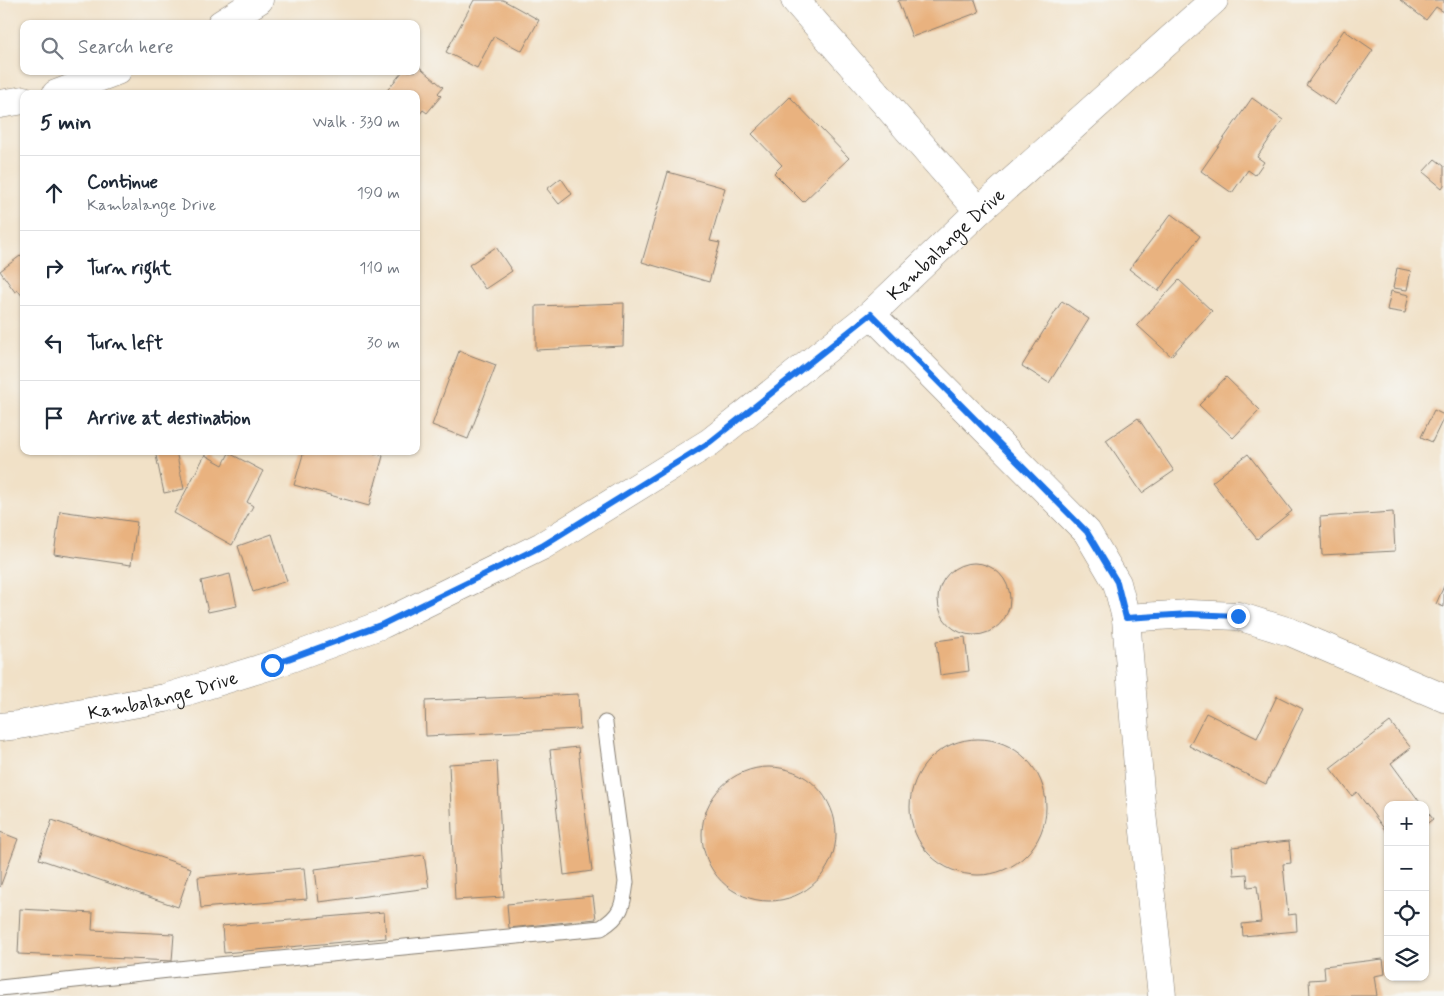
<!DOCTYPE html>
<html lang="en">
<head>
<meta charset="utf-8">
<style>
	body { margin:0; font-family:Mynerve,sans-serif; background:#f6f6f7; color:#1f2937 }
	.controls { position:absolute; right:15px; bottom:15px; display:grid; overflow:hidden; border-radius:10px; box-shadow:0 1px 4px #0004 }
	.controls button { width:45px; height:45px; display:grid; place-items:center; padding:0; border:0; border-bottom:1px solid #e0e1e3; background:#fff; color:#1f2937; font:25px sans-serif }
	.stop { position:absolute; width:15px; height:15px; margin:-11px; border:4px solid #1a73e8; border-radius:50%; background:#fff }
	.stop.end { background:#1a73e8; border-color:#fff; box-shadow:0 1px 5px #0008 }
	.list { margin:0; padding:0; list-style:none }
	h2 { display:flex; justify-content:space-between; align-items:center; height:65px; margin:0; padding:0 20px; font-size:21px }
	h2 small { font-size:16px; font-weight:400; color:#747a83 }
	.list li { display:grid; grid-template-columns:32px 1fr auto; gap:15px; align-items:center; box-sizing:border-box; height:75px; padding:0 20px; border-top:1px solid #e0e1e3 }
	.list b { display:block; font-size:19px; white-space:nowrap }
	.list p { margin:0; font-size:16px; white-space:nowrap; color:#747a83 }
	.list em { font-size:16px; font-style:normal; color:#747a83 }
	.icon { flex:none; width:28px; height:28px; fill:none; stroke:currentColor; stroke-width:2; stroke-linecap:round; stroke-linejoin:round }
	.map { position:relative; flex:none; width:1444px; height:996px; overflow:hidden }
	.search { position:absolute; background:#fff; box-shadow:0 1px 4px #0004; left:20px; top:20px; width:400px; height:55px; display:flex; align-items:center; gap:12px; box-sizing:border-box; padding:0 18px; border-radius:10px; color:#747a83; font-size:19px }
	.panel { position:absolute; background:#fff; box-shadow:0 1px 4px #0004; left:20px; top:90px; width:400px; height:365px; border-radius:10px }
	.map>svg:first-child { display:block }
	.building { fill:#e9b27f }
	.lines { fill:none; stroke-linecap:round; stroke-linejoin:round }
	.service-casing { stroke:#867e72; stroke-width:17 }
	.minor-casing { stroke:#867e72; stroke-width:29 }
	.tertiary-casing { stroke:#867e72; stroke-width:29 }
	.service { stroke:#fff; stroke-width:15 }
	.minor { stroke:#fff; stroke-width:28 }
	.tertiary { stroke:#fff; stroke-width:28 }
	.route { stroke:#1a73e8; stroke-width:6 }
	.labels { text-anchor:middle; stroke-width:5; stroke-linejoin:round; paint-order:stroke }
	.street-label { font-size:19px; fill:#1c1c1c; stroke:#f6f6f2 }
</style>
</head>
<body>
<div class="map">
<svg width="1444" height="996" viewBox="0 0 1444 996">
	<rect width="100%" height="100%" fill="#f6f6f2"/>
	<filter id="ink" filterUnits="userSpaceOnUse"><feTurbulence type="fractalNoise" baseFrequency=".02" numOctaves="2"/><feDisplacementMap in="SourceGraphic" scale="10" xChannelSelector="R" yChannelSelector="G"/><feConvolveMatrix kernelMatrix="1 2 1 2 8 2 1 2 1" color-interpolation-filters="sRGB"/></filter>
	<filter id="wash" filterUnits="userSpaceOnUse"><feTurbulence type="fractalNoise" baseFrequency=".0096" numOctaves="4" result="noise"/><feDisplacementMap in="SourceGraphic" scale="20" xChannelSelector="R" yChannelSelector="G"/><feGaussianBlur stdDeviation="1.12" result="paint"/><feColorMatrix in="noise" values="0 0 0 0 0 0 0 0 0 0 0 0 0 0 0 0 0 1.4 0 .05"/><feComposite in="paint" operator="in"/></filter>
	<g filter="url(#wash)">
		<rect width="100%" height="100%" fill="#f1e1c7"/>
		<g id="blocks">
			<!-- building -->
			<g class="building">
				<path d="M474 0H503L539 20 522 51 494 36 477 68 446 52Z"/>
				<path d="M902 0H975L979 12 912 37 898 1Z"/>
				<path d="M1400 0H1444V12L1436 7 1426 20Z"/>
				<path d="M1344 30 1373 50 1335 105 1306 85Z"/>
				<path d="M416 64 443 87 438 93 441 96 427 113 423 110 416 119V94H384L403 71H416Z"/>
				<path d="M790 97 849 158 803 202 774 173 782 165 752 134Z"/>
				<path d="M1252 98 1283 120 1257 157 1264 162 1255 175 1248 170 1232 193 1201 171Z"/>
				<path d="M1435 159 1444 166V185L1442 188 1423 172Z"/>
				<path d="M668 172 725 188 710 241 720 243 709 282 642 262Z"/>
				<path d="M561 178 572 194 559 204 547 189Z"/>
				<path d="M1171 214 1200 236 1158 291 1129 269Z"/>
				<path d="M496 247 512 271 485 289 469 265Z"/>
				<path d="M24 253V299L18 290 15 292 0 271Z"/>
				<path d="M1397 268 1411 271 1407 290 1393 288Z"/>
				<path d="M1179 280 1212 311 1171 356 1137 325Z"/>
				<path d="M1391 291 1409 295 1405 313 1387 310Z"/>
				<path d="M1062 301 1089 319 1049 383 1022 366Z"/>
				<path d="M624 303 623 346 536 350V306Z"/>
				<path d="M459 351 496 365 468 439 432 425Z"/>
				<path d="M1226 377 1260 410 1233 438 1199 405Z"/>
				<path d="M1434 410 1444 415V417L1432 442 1421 437Z"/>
				<path d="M1138 418 1174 471 1142 493 1106 440Z"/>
				<path d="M155 451H176L184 489 164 493Z"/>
				<path d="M304 451H374V453L383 456 369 506 294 485Z"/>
				<path d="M229 453 263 471 247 502 253 506 232 545 174 513 205 455 223 465Z"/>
				<path d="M1248 454 1292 511 1257 539 1212 482Z"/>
				<path d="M60 511 137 522 131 565 54 554Z"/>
				<path d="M1393 512 1395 551 1322 555 1320 517Z"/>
				<path d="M272 534 287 581 253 592 238 546Z"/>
				<circle cx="974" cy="599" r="36"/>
				<path d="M230 574 237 606 208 612 201 581Z"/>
				<path d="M1444 586V607L1436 604Z"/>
				<path d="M965 637 969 671 940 675 936 641Z"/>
				<path d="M578 694 580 729 426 736 425 701Z"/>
				<path d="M1277 696 1303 709 1266 784 1189 746 1206 713 1257 738Z"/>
				<path d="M1390 722 1411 748 1391 763 1422 805H1388V834L1357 792 1352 796 1330 768Z"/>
				<circle cx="978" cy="807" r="68"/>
				<path d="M578 747 592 871 564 875 550 750Z"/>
				<path d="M497 761 504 897 455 900 449 764Z"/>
				<circle cx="769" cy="834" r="67"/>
				<path d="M1425 809 1433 819 1425 825Z"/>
				<path d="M52 820 191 868 178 907 39 859Z"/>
				<path d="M0 832 18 839 0 887Z"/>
				<path d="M1289 841 1291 863 1283 864 1288 915 1296 914 1297 931 1243 936 1242 924 1261 922 1257 886 1248 887 1247 874 1234 875 1232 847Z"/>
				<path d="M424 855 429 888 319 902 315 869Z"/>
				<path d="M304 868 307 899 201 908 198 877Z"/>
				<path d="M593 896 596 919 509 928 507 904Z"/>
				<path d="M20 909 93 913 92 930 174 934 172 961 18 954Z"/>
				<path d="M384 912 386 938 224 953 222 926Z"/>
				<path d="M1383 959 1385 974 1374 976 1377 996H1310L1309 980 1325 979 1324 966Z"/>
			</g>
		</g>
	</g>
	<g filter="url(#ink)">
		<use href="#blocks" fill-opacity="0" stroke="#867e72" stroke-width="1"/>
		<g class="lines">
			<defs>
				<path id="service" d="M0 988 197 967 601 928C622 915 623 906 626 882L605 723"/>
				<g id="minor">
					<path d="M795 0 979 211"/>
					<path d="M221 24 259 0"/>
					<path d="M56 94 117 71"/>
					<path d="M0 104 24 100"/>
					<path d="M871 314 1087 532 1117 583 1126 618 1141 804 1162 996"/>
					<path d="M1126 618 1189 614 1238 616 1290 632 1444 698"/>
				</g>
				<g id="tertiary">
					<path id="s1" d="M0 727 19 725 165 698 272 665 383 624 542 546 710 442 871 314 979 211 1214 0"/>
				</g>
			</defs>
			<!-- service casing -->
			<use href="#service" class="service-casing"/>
			<!-- minor casing -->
			<use href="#minor" class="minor-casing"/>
			<!-- tertiary casing -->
			<use href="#tertiary" class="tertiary-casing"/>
			<!-- service -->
			<use href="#service" class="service"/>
			<!-- minor -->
			<use href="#minor" class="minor"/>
			<!-- tertiary -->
			<use href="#tertiary" class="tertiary"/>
		</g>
	</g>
	<g class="lines" filter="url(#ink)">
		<!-- route -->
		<path class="route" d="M272 665 383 624 542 546 710 442 871 314 1087 532 1117 582 1126 618 1189 614 1238 616"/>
	</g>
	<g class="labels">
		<!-- street labels -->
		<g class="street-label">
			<text dy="7" stroke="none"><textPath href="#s1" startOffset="1081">Kambalange Drive</textPath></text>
			<text dy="7" stroke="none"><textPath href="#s1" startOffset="166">Kambalange Drive</textPath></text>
		</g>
	</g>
</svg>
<div class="controls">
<button>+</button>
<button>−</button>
<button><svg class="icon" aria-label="locate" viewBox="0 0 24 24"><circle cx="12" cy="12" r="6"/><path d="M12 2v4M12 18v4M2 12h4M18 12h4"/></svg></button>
<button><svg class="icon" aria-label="layers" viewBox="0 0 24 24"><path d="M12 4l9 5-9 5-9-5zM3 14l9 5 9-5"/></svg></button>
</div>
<div class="stop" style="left:272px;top:665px"></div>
<div class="stop end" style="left:1238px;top:616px"></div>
<div class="search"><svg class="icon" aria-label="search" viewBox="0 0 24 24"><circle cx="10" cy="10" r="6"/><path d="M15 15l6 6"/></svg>Search here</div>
<section class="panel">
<h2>5 min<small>Walk · 330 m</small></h2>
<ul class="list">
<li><svg class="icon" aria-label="ahead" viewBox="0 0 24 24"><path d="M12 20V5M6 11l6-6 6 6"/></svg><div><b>Continue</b><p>Kambalange Drive</p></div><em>190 m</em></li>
<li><svg class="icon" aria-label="right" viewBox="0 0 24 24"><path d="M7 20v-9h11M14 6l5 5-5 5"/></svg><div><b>Turn right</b></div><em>110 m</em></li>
<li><svg class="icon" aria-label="left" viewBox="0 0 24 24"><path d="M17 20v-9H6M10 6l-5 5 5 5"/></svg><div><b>Turn left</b></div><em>30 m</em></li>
<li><svg class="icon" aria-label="arrive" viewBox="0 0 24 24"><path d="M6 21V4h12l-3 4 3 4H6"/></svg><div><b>Arrive at destination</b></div></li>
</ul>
</section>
</div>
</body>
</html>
